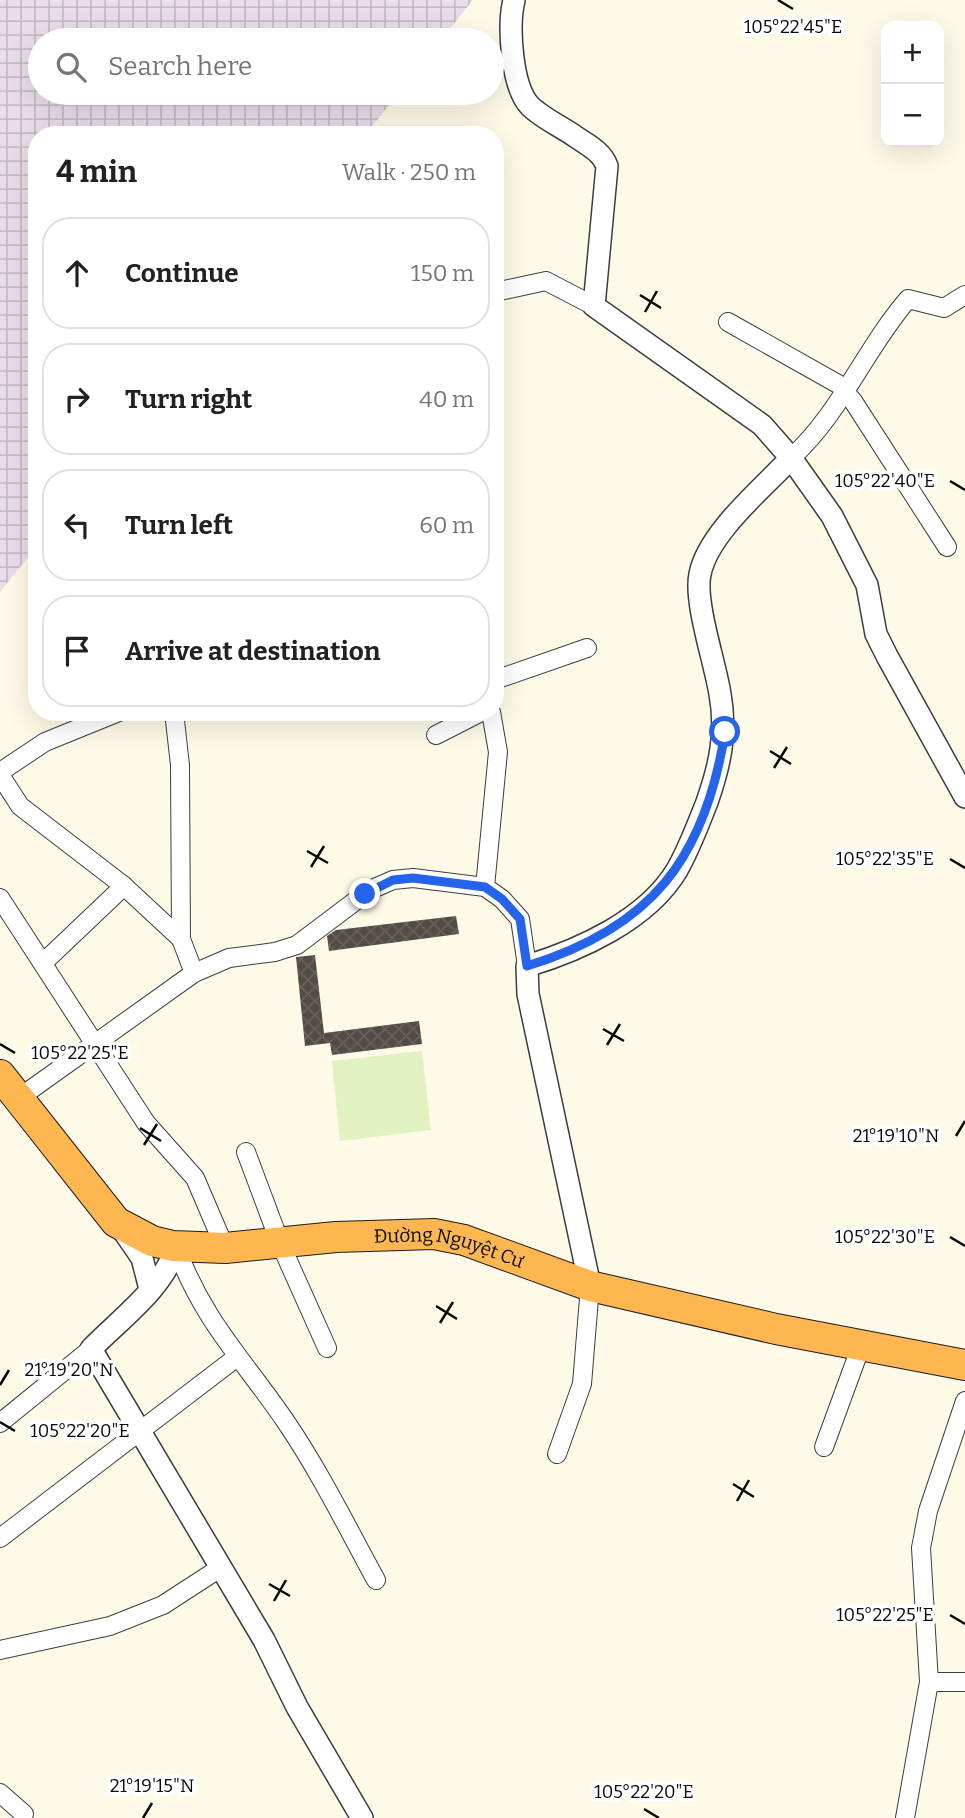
<!DOCTYPE html>
<html lang="en">
<head>
<meta charset="utf-8">
<style>
	body { margin:0; font-family:Bitter,serif; background:#f2f2f2; color:#202124 }
	.controls { position:absolute; right:21px; top:21px; display:grid; overflow:hidden; border-radius:14px; box-shadow:0 7px 28px #0002 }
	.controls button { width:63px; height:63px; display:grid; place-items:center; padding:0; border:0; border-bottom:2px solid #e0e0e0; background:#fff; color:#202124; font:35px sans-serif }
	.stop { position:absolute; width:21px; height:21px; margin:-16px; border:5px solid #2563eb; border-radius:50%; background:#fff }
	.stop.end { background:#2563eb; border-color:#fff; box-shadow:0 2px 7px #0008 }
	.list { margin:0; padding:0; list-style:none }
	h2 { display:flex; justify-content:space-between; align-items:center; height:91px; margin:0; padding:0 28px; font-size:30px }
	h2 small { font-size:23px; font-weight:400; color:#757577 }
	.list li { display:grid; grid-template-columns:46px 1fr auto; gap:21px; align-items:center; box-sizing:border-box; height:112px; margin:0 14px 14px; padding:0 14px; border:2px solid #e0e0e0; border-radius:28px }
	.list b { display:block; font-size:26px; white-space:nowrap }
	.list em { font-size:23px; font-style:normal; color:#757577 }
	.icon { flex:none; width:38px; height:38px; fill:none; stroke:currentColor; stroke-width:2; stroke-linecap:round; stroke-linejoin:round }
	.map { position:relative; flex:none; width:965px; height:1818px; overflow:hidden }
	.search { position:absolute; background:#fff; box-shadow:0 7px 28px #0002; left:28px; top:28px; width:476px; height:77px; display:flex; align-items:center; gap:18px; box-sizing:border-box; padding:0 24px; border-radius:38px; color:#757577; font-size:26px }
	.panel { position:absolute; background:#fff; box-shadow:0 7px 28px #0002; left:28px; top:126px; width:476px; height:595px; border-radius:28px }
	.map>svg:first-child { display:block }
	.industrial { fill:url(#industrial-grid) }
	.pitch { fill:#e1f1c2 }
	.building { fill:url(#building-cross-hatch) }
	.lines { fill:none; stroke-linecap:round; stroke-linejoin:round }
	.minor-casing { stroke:#3d3d3d; stroke-width:20 }
	.tertiary-casing { stroke:#3d3d3d; stroke-width:24 }
	.trunk-casing { stroke:#1b1b1b; stroke-width:32 }
	.minor { stroke:#fff; stroke-width:18 }
	.tertiary { stroke:#fff; stroke-width:21 }
	.trunk { stroke:#feb750; stroke-width:30 }
	.route { stroke:#2563eb; stroke-width:9 }
	.ticks { fill:none; stroke:#0a0a0a; stroke-width:2.5 }
	.labels { text-anchor:middle; stroke-width:7; stroke-linejoin:round; paint-order:stroke }
	.street-label { font-size:19px; fill:#0a0a0a; stroke:#fff }
	.ticks-label { font-size:18px; text-anchor:middle; fill:#0a0a0a; stroke:#fff; stroke-width:7; stroke-linejoin:round; paint-order:stroke }
</style>
</head>
<body>
<div class="map">
<svg width="965" height="1818" viewBox="0 0 965 1818">
	<defs>
		<pattern id="industrial-grid" width="8" height="8" patternUnits="userSpaceOnUse" patternTransform="scale(1.75)"><rect width="8" height="8" fill="#e9ddea"/><path d="M0 4h8M4 0v8" fill="none" stroke="#c6bcc7"/></pattern>
		<pattern id="building-cross-hatch" width="8" height="8" patternUnits="userSpaceOnUse" patternTransform="scale(1.75)"><rect width="8" height="8" fill="#534b46"/><path d="M0 0l8 8M0 8l8-8" fill="none" stroke="#67605c"/></pattern>
	</defs>
	<rect width="100%" height="100%" fill="#fffae7"/>
	<!-- industrial -->
	<path class="industrial" d="M0 0H473L441 40H40V93H399L365 135H37V546L0 592Z"/>
	<!-- pitch -->
	<path class="pitch" d="M422 1051 431 1130 340 1141 332 1061Z"/>
	<!-- building -->
	<g class="building">
		<path d="M456 916 459 934 329 951 327 936 336 930Z"/>
		<path d="M315 955 324 1033 419 1021 422 1044 332 1055 330 1043 305 1046 296 957Z"/>
	</g>
	<g class="lines">
		<defs>
			<g id="minor">
				<path d="M495 292 546 281 594 306"/>
				<path d="M728 322 845 388"/>
				<path d="M843 390 853 401 947 547"/>
				<path d="M791 458C840 414 865 349 908 299L944 308 965 295"/>
				<path d="M495 680 587 648"/>
				<path d="M174 712 180 765 181 939 194 973"/>
				<path d="M436 735 481 712"/>
				<path d="M0 772 45 742 119 712"/>
				<path d="M0 775 20 806 124 886 181 939"/>
				<path d="M485 887 498 752 491 712"/>
				<path d="M0 898 146 1123 195 1178 225 1248"/>
				<path d="M44 962 124 886"/>
				<path d="M19 1098 194 973 229 958 275 952 297 945 370 890 393 880 413 878 485 887 502 899 520 919 527 966"/>
				<path d="M246 1152 280 1243 327 1348"/>
				<path d="M176 1247C203 1321 243 1359 286 1422 320 1472 347 1527 376 1580"/>
				<path d="M0 1423 91 1349"/>
				<path d="M824 1447 861 1346"/>
				<path d="M557 1454 582 1384 590 1286"/>
				<path d="M0 1538 237 1357"/>
				<path d="M0 1650 110 1626 163 1605 220 1568"/>
				<path d="M929 1682H965"/>
				<path d="M0 1793 24 1814"/>
				<path d="M905 1818 929 1682 921 1548 928 1511 965 1401"/>
			</g>
			<g id="tertiary">
				<path d="M514 0C508 25 511 86 530 106 542 118 562 127 576 137 588 145 602 152 607 166L594 306 762 425 791 458 832 516 867 585 876 634 887 656 965 797"/>
				<path d="M122 1229 142 1258 150 1289"/>
				<path d="M176 1247C164 1288 120 1319 91 1349L264 1640 297 1707 362 1818"/>
				<path d="M590 1286 528 994 527 966C580 950 647 920 677 870 689 849 698 825 707 802 720 765 727 733 720 694 715 662 694 602 700 574 708 533 763 488 791 458"/>
			</g>
			<g id="trunk">
				<path id="s1" d="M0 1075 116 1222 152 1241 173 1246 225 1248 336 1237 434 1234 464 1240 590 1286 776 1329 965 1365"/>
			</g>
		</defs>
		<!-- minor casing -->
		<use href="#minor" class="minor-casing"/>
		<!-- tertiary casing -->
		<use href="#tertiary" class="tertiary-casing"/>
		<!-- trunk casing -->
		<use href="#trunk" class="trunk-casing"/>
		<!-- minor -->
		<use href="#minor" class="minor"/>
		<!-- tertiary -->
		<use href="#tertiary" class="tertiary"/>
		<!-- trunk -->
		<use href="#trunk" class="trunk"/>
	</g>
	<g class="lines">
		<!-- route -->
		<path class="route" d="M365 894 393 880 413 878 485 887 502 899 520 919 527 966C651 928 705 859 725 732"/>
	</g>
	<!-- ticks -->
	<path class="ticks" d="M778 0 793 9M640 295 661 308M645 312 657 291M950 481 965 490M770 751 791 764M774 768 787 747M307 851 328 863M950 859 965 868M311 867 324 846M603 1029 624 1041M0 1044 15 1053M607 1045 620 1024M140 1128 161 1141M956 1136 965 1121M144 1145 157 1124M950 1237 965 1246M436 1306 457 1319M440 1323 453 1302M0 1385 9 1370M0 1422 15 1431M733 1484 754 1497M737 1501 749 1480M269 1584 290 1596M274 1601 286 1580M950 1615 965 1624M644 1809 659 1818M143 1818 152 1803"/>
	<g class="labels">
		<!-- street labels -->
		<g class="street-label">
			<text dy="7" stroke="none"><textPath href="#s1" startOffset="528">Đường Nguyệt Cư</textPath></text>
		</g>
	</g>
	<g class="ticks-label">
		<text x="793" y="33">105°22'45"E</text>
		<text x="885" y="487">105°22'40"E</text>
		<text x="885" y="865">105°22'35"E</text>
		<text x="80" y="1059">105°22'25"E</text>
		<text x="896" y="1142">21°19'10"N</text>
		<text x="885" y="1243">105°22'30"E</text>
		<text x="69" y="1376">21°19'20"N</text>
		<text x="80" y="1437">105°22'20"E</text>
		<text x="885" y="1621">105°22'25"E</text>
		<text x="152" y="1792">21°19'15"N</text>
		<text x="644" y="1798">105°22'20"E</text>
	</g>
</svg>
<div class="controls">
<button>+</button>
<button>−</button>
</div>
<div class="stop" style="left:725px;top:732px"></div>
<div class="stop end" style="left:365px;top:894px"></div>
<div class="search"><svg class="icon" aria-label="search" viewBox="0 0 24 24"><circle cx="10" cy="10" r="6"/><path d="M15 15l6 6"/></svg>Search here</div>
<section class="panel">
<h2>4 min<small>Walk · 250 m</small></h2>
<ul class="list">
<li><svg class="icon" aria-label="ahead" viewBox="0 0 24 24"><path d="M12 20V5M6 11l6-6 6 6"/></svg><div><b>Continue</b></div><em>150 m</em></li>
<li><svg class="icon" aria-label="right" viewBox="0 0 24 24"><path d="M7 20v-9h11M14 6l5 5-5 5"/></svg><div><b>Turn right</b></div><em>40 m</em></li>
<li><svg class="icon" aria-label="left" viewBox="0 0 24 24"><path d="M17 20v-9H6M10 6l-5 5 5 5"/></svg><div><b>Turn left</b></div><em>60 m</em></li>
<li><svg class="icon" aria-label="arrive" viewBox="0 0 24 24"><path d="M6 21V4h12l-3 4 3 4H6"/></svg><div><b>Arrive at destination</b></div></li>
</ul>
</section>
</div>
</body>
</html>
